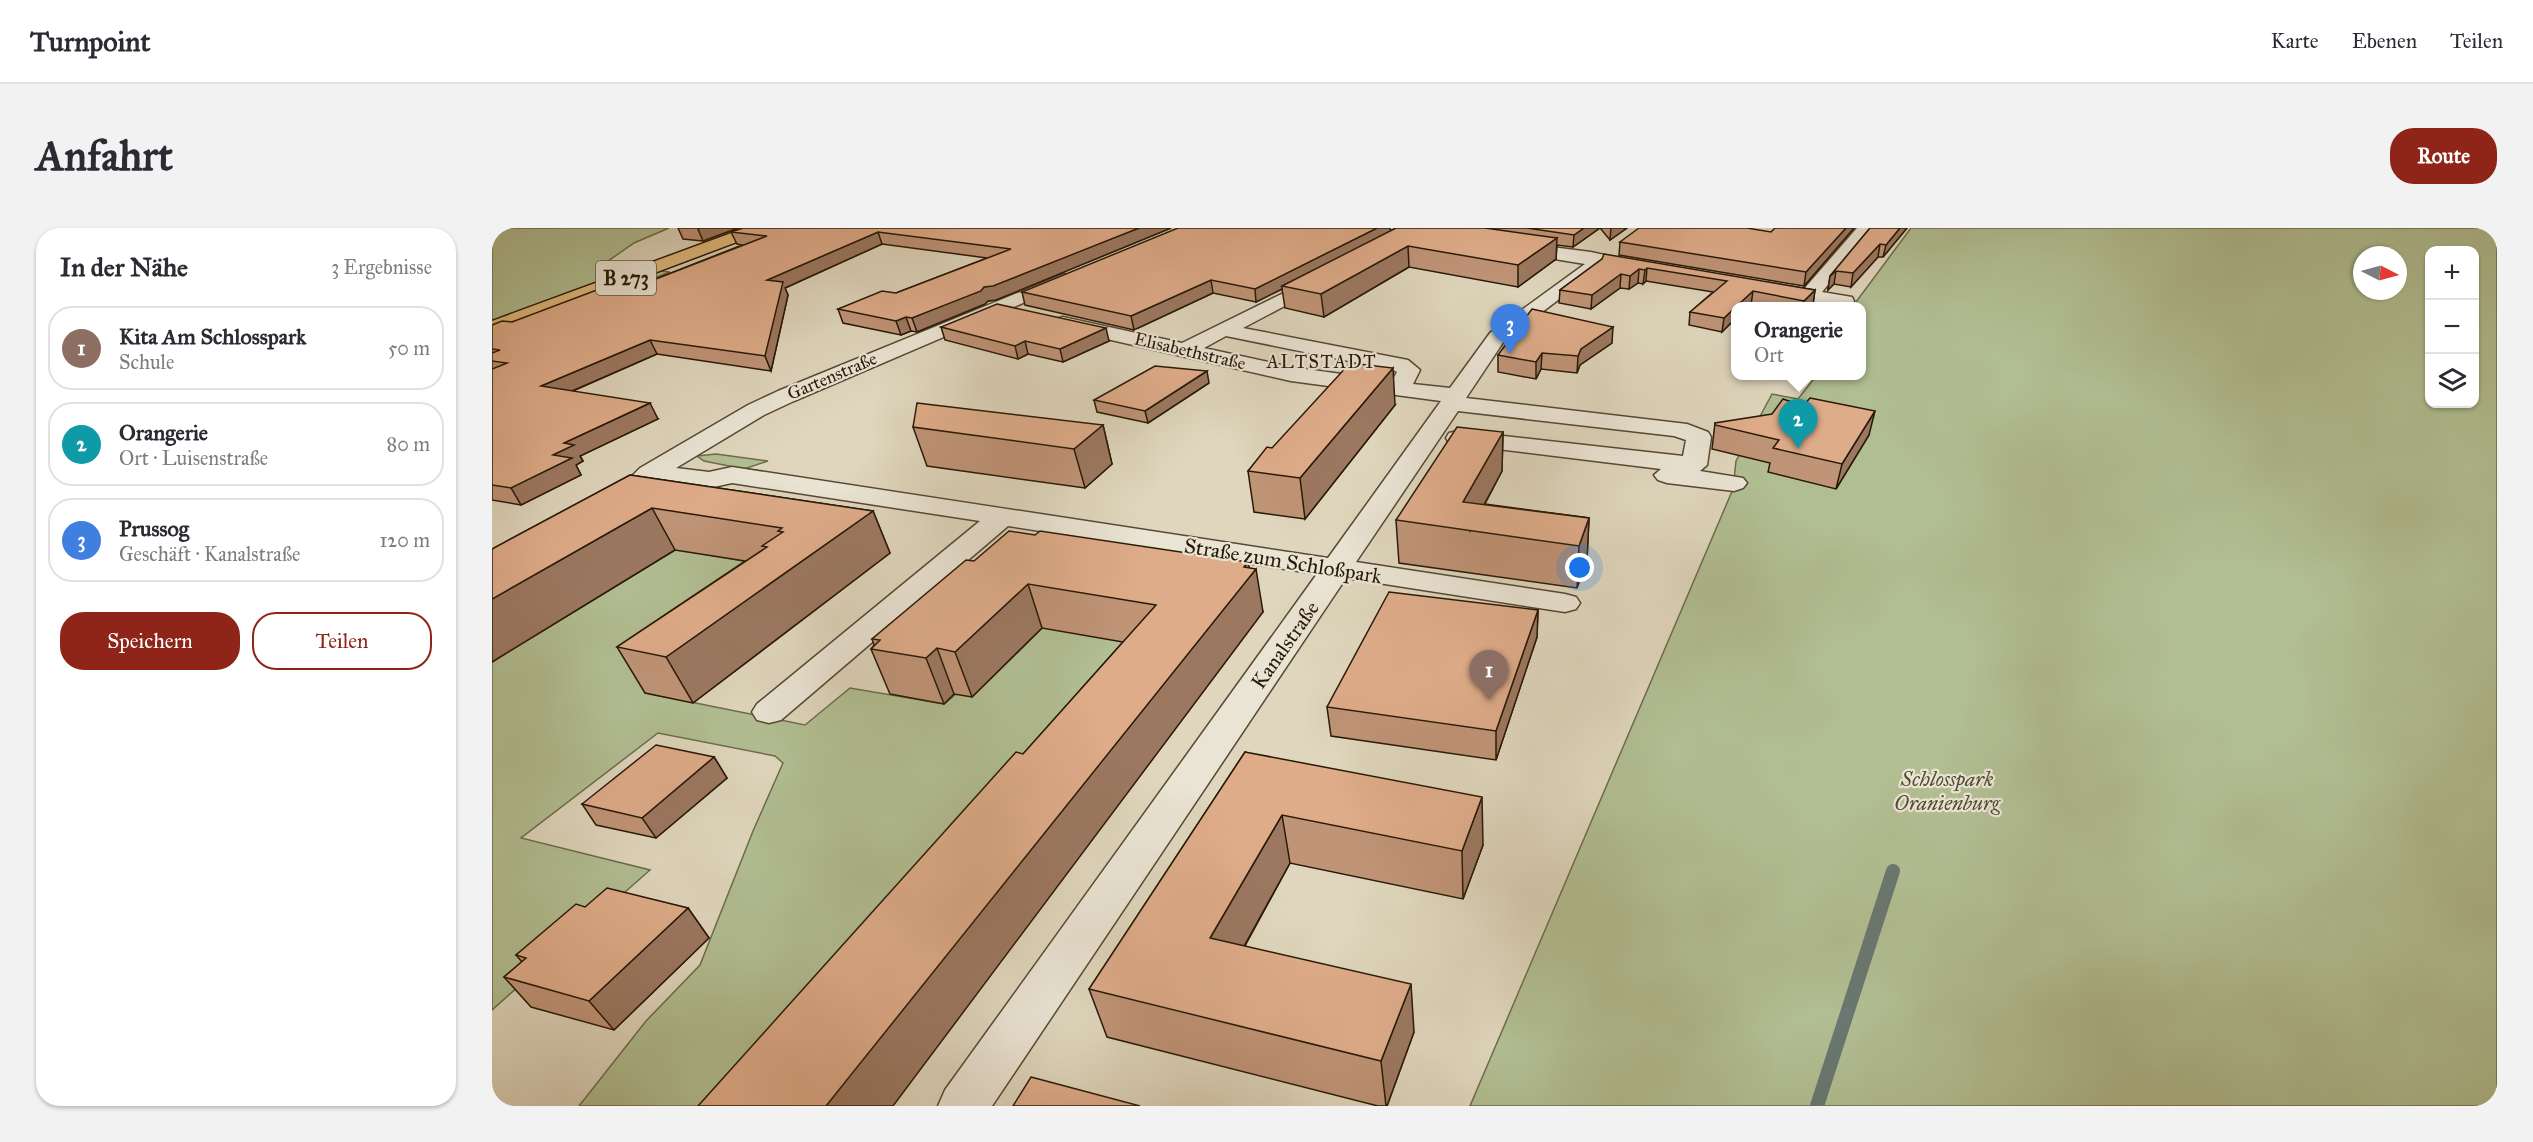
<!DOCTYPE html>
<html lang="de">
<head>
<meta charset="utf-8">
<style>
	body { margin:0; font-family:"IM FELL Great Primer",serif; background:#f2f2f3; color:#2b2b33 }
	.controls { position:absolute; right:18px; top:18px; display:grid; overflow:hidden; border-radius:12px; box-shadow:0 2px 4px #0004 }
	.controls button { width:54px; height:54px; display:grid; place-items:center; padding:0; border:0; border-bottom:2px solid #e1e1e2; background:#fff; color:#2b2b33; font:30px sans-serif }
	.compass { position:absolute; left:1861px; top:18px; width:54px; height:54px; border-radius:50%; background:#fff; box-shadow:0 2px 4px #0004; rotate:96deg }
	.you { position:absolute; left:1088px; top:340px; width:21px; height:21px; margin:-15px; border:4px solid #fff; border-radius:50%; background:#1a73e8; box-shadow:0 0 0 9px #1a73e833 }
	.badge { display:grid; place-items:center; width:39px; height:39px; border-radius:50%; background:#8f2418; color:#fff; font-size:20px; font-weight:700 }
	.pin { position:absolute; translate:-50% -50px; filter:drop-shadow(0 2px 3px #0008) }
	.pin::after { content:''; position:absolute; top:32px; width:21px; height:18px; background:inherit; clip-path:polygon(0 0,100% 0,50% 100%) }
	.popup { position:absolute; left:1239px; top:74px; width:135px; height:78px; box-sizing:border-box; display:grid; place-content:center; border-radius:12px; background:#fff; filter:drop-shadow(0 2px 4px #0005); font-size:20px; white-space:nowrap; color:#7c7c81 }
	.popup b { font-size:22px; color:#2b2b33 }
	.popup::after { content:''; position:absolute; left:50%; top:100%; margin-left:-12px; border:12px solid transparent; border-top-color:#fff }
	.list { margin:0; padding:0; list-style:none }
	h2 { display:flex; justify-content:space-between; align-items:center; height:78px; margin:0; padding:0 24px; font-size:26px }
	h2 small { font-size:20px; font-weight:400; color:#7c7c81 }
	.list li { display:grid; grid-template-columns:39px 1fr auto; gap:18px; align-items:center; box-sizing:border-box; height:84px; margin:0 12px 12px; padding:0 12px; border:2px solid #e1e1e2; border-radius:24px }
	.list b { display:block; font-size:22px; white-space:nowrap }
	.list p { margin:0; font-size:20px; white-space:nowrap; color:#7c7c81 }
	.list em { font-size:20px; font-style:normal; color:#7c7c81 }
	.actions { display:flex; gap:12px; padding:18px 24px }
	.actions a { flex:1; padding:14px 0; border:2px solid #8f2418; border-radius:24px; text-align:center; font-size:21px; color:#8f2418 }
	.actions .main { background:#8f2418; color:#fff }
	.icon { flex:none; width:33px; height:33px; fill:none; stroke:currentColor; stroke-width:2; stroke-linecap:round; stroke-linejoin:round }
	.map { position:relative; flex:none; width:2005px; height:878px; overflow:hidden; border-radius:24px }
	header { display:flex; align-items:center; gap:36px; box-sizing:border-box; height:84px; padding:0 30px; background:#fff; border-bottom:2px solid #e1e1e2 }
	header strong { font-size:28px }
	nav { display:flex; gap:33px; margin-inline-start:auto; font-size:21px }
	.intro { display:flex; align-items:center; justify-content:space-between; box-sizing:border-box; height:144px; padding:0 36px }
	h1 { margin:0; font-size:42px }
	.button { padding:15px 27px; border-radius:24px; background:#8f2418; color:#fff; font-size:21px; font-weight:700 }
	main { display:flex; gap:36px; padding:0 36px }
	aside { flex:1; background:#fff; border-radius:24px; box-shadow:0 2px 4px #0004 }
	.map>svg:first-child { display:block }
	.green { fill:#b1be92; stroke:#6c6c4c; stroke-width:1.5; fill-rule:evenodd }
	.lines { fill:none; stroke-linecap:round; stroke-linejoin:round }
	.stream { stroke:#697871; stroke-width:14 }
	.minor-casing { stroke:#564834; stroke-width:3 }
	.major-casing { stroke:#281907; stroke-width:3 }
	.minor { fill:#eae4d4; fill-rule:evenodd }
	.major { fill:#e0bb7e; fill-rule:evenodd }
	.wall { fill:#c09477; stroke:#281907; stroke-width:1.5 }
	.shaded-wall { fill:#9c7861; stroke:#281907; stroke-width:1.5 }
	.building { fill:#dfac8a; stroke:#281907; stroke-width:1.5 }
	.labels { text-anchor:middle; stroke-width:4.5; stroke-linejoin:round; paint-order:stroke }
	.far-street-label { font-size:18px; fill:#281907; stroke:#eae4d4 }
	.far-neighbourhood-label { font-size:18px; letter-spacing:1.5px; fill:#281907; stroke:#eae4d4 }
	.shield { fill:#eae4d4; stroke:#625644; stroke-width:1.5 }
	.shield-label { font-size:20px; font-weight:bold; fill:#281907 }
	.street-label { font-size:21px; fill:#281907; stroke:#eae4d4 }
	.park-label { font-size:21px; font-style:italic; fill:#514b31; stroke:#eae4d4 }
</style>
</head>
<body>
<header>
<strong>Turnpoint</strong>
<nav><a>Karte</a><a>Ebenen</a><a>Teilen</a></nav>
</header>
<div class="intro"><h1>Anfahrt</h1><a class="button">Route</a></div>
<main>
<aside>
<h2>In der Nähe<small>3 Ergebnisse</small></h2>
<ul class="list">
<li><span class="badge" style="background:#8d6e63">1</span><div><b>Kita Am Schlosspark</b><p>Schule</p></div><em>50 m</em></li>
<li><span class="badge" style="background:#0f9aa8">2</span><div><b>Orangerie</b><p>Ort · Luisenstraße</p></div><em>80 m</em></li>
<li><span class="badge" style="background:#3f7fe0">3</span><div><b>Prussog</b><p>Geschäft · Kanalstraße</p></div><em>120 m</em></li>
</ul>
<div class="actions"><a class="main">Speichern</a><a>Teilen</a></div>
</aside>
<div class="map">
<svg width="2005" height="878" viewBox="0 0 2005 878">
	<rect width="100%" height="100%" fill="#dfd6bd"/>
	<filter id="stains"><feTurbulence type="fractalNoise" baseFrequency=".00333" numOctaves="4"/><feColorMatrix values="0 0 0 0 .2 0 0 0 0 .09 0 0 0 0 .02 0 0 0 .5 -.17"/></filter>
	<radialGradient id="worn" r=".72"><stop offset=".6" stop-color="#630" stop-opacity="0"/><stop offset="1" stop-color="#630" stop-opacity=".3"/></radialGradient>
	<!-- green -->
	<g class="green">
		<path d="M0 0H177L142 15 109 38 178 44 0 111Z"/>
		<path d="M1419 0H2005V878H978L1241 261 1244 233 1280 166 1306 171 1324 148H1369L1370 86 1369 79 1361 78ZM1938 22H1982V176H1938ZM1870 27H1906V63H1870Z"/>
		<path d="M224 226 276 233 252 241 212 233 205 228Z"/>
		<path d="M176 320 310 343 154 465 313 497 358 460 452 476 508 430 518 431 544 392 638 415 283 878H87L154 793 208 737 261 603 291 535 283 528 166 505 29 610 158 642 0 782V422Z"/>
	</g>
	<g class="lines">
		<!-- stream -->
		<path class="stream" d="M1325 878 1401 643"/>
		<defs>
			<g id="minor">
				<path d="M1365 0H1382L1330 64 1360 69 1362 73 1360 77 1352 79 1277 67 1270 65 1268 61 1270 57 1277 55 1312 61Z"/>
				<path d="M1020 14 1099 24 1126 30 1129 34 1126 38H1111L1012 113 974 170 1195 196 1216 204 1219 209 1215 237 1208 243 1251 250 1255 255 1251 260 1242 263 1175 255 1166 252 1162 247 1169 241 957 215 954 210 957 205 966 203 1191 228 1194 212 1182 208 966 183 864 334 1073 366 1084 369 1088 375 1084 381 1073 384 854 350 500 878H446L453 862 825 346 516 298 289 492 277 495 265 492 260 484 265 476 488 293 240 255 217 260 144 253 140 248 148 240 256 177 286 163 572 46 578 47 581 51 578 55 302 173 272 187 184 240 217 244 240 239 836 330 949 173 799 153 571 101 564 99 561 95 564 91 571 89 690 115 830 46 836 47 839 51 836 55 751 100 916 132 928 142 921 156 958 160 998 105 1093 36 1014 23 1012 19 1014 15ZM734 108 901 142 905 144 900 153 799 139 712 120Z"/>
			</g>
			<path id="major" d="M253 0H276L274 3 0 106V93Z"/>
		</defs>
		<!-- minor casing -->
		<use href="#minor" class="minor-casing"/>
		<!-- major casing -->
		<use href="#major" class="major-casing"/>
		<!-- minor -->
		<use href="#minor" class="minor"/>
		<!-- major -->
		<use href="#major" class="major"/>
	</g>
	<!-- wall -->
	<g class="wall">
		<path d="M186 0H246L211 13 191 11Z"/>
		<path d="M251 0H679L504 72 496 73 493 76 425 104 419 103 409 107 351 95 346 81 404 65 495 30 390 16 293 60 296 67 279 143 165 126 81 163 166 191 88 228 91 233 84 237 89 247 29 277 0 272V97L20 94 133 63 250 17 245 16 239 4Z"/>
		<path d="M904 0H1108L1081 19 1065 17 1064 31 1026 59 917 39 832 89 793 80 790 61 764 74 721 65 642 102 533 77 530 64 898 3Z"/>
		<path d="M1108 0H1135L1118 12Z"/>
		<path d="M1362 0 1312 58 1127 27 1128 14 1279 4Z"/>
		<path d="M1378 0H1415L1391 29H1386L1359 59 1342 56 1336 62 1338 48Z"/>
		<path d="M1110 31 1323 62 1321 76 1318 78H1268L1259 77 1243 78V91L1230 104 1197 97 1198 84 1221 64 1154 53 1151 56 1146 55 1137 61 1128 60 1099 81 1067 75 1068 62Z"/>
		<path d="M449 99 617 113 571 134 536 126 526 131 453 112Z"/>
		<path d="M1120 115 1088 137 1085 145 1049 141 1044 151 1006 144V127Z"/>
		<path d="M717 155 656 195 605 184 602 172Z"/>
		<path d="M903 177 813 291 762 284 756 243 780 220Z"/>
		<path d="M1223 195 1377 207 1344 261 1276 244 1278 235 1220 221Z"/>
		<path d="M611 197 620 236 593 260 435 238 421 199Z"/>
		<path d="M1011 204 1010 243 993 276 1097 290 1095 332 1085 360 907 335 904 292Z"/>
		<path d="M138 247 381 283 398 325 201 475 153 465 125 419 253 333 183 322 0 434V321Z"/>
		<path d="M482 333 757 340 771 384 531 526 631 414 550 400 480 469 462 466 452 476 398 466 379 421 382 417 380 411Z"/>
		<path d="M1046 382 1045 409 1004 532 839 508 835 479Z"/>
		<path d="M753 524 991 617 971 671 798 635 753 718 922 804 895 878H886L615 809 597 761Z"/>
		<path d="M222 529 235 550 164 610 104 597 90 576Z"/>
		<path d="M93 679 196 680 217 710 122 802 39 779 12 749 30 734 24 727Z"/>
	</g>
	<!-- shaded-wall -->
	<g class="shaded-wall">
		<path d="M208 0H246L211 13 206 1Z"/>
		<path d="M647 0H679L504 72 496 73 493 76 425 104 420 90 492 59Z"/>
		<path d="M885 0H898L899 6 790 58V61L764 74 763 61Z"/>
		<path d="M1092 0H1108L1081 19 1082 7Z"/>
		<path d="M1119 0H1135L1118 12Z"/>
		<path d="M1354 0H1362L1312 58 1314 44Z"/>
		<path d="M1408 0H1415L1391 29 1394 17Z"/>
		<path d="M386 4 390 16 293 60 296 67 279 143 273 128 275 52Z"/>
		<path d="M1065 10 1064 31 1026 59V37Z"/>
		<path d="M1388 16 1386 29 1359 59 1361 45Z"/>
		<path d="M916 18 917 39 832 89 829 66Z"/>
		<path d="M1155 40 1154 53 1151 56 1153 42Z"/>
		<path d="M1147 41 1146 55 1137 61 1138 48Z"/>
		<path d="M1344 43 1342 56 1336 62 1338 48Z"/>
		<path d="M1129 46 1128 60 1099 81 1100 67Z"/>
		<path d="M719 52 721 65 642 102 639 88Z"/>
		<path d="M1323 62 1321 76 1318 78H1311L1312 73Z"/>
		<path d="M1261 63 1259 77 1257 78H1244Z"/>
		<path d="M1243 79V91L1230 104 1232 90Z"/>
		<path d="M414 89 419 103 409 107 404 93Z"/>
		<path d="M1121 99 1120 115 1088 137 1085 145 1086 128 1089 121Z"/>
		<path d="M614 100 617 113 571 134 568 121Z"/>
		<path d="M158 112 165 126 57 173 49 158Z"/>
		<path d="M533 113 536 126 526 131 523 118Z"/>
		<path d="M1050 125 1049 141 1044 151V134Z"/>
		<path d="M901 140 903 177 813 291 808 250Z"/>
		<path d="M715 143 717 155 656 195 653 183Z"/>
		<path d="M158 175 166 191 88 228 91 233 84 237 89 247 29 277 19 260 61 227 72 215Z"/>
		<path d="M1383 183 1377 207 1344 261 1350 236Z"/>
		<path d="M611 197 620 236 593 260 582 221Z"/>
		<path d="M1011 204 1010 243 978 303 971 274Z"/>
		<path d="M160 280 183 322 0 434V371Z"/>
		<path d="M381 283 398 325 201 475 174 429Z"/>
		<path d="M1097 290 1095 332 1085 360 1087 318Z"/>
		<path d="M756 334 759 347 764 341 771 384 401 878H334Z"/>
		<path d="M536 356 550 400 480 469 463 424Z"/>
		<path d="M1046 382 1045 409 1004 532V503Z"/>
		<path d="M445 420 462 466 452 476 434 430Z"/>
		<path d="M222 529 235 550 164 610 150 590Z"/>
		<path d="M990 569 991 617 971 671 970 623Z"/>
		<path d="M790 587 798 635 730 758 718 710Z"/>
		<path d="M196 680 217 710 122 802 97 773Z"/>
		<path d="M919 756 922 804 895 878H894L889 833Z"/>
	</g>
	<!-- building -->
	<g class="building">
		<path d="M251 0H647L501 58 492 59 489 63 420 90 414 89 404 93 346 81 390 63 404 65 519 21 386 4 275 52 291 54 273 128 158 112 49 158 158 175 72 215 82 217 61 227 80 230 19 260 0 257V141L15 135 0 133V125L8 122 0 121V97L10 93 20 94 110 60 133 63 275 8 239 4Z"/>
		<path d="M686 0H885L763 61 719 52 639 88 530 64Z"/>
		<path d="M904 0H993L1065 10 1026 37 916 18 829 66 790 58Z"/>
		<path d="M1035 0H1092L1082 7Z"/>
		<path d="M1147 0H1255L1279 4 1283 0H1354L1314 44 1128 14Z"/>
		<path d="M1378 0H1408L1394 17 1388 16 1361 45 1344 43 1338 48Z"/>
		<path d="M1112 26 1323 62 1312 73 1261 63 1232 90 1198 84 1235 53 1155 40 1153 42 1147 41 1138 48 1129 46 1100 67 1068 62 1110 31Z"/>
		<path d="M505 76 614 100 568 121 533 113 523 118 449 99Z"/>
		<path d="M1040 81 1121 99 1089 121 1086 128 1050 125 1044 134 1006 127Z"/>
		<path d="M858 135 901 140 808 250 756 243 775 219 780 220Z"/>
		<path d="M663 138 715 143 653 183 602 172Z"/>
		<path d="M1318 170 1383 183 1350 236 1281 220 1287 212 1223 197V195L1280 186 1291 171 1311 178Z"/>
		<path d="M425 175 611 197 582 221 421 199Z"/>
		<path d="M965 199 1011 204 971 274 1097 290 1087 318 904 292Z"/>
		<path d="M138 247 381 283 174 429 125 419 275 319 270 318 291 304 286 303 290 300 160 280 0 371V321Z"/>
		<path d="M517 303 543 307 548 303 756 334 752 339 764 341 334 878H206L524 524 531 526 664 377 536 356 463 424 445 420 434 430 379 421 388 412 380 411 474 332 482 333Z"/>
		<path d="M897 364 1046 382 1004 503 835 479Z"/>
		<path d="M164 517 222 529 150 590 90 576Z"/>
		<path d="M753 524 990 569 970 623 790 587 718 710 919 756 889 833 597 761Z"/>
		<path d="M115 660 196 680 97 773 12 749 34 730 24 727 84 676 93 679Z"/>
		<path d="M539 849 648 878H521Z"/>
	</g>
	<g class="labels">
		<!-- far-street labels -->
		<g class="far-street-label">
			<text transform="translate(698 123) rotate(13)" y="6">Elisabethstraße</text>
			<text transform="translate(340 148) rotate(-23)" y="6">Gartenstraße</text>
		</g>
		<!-- far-neighbourhood labels -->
		<g class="far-neighbourhood-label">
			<text x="830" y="140">ALTSTADT</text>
		</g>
		<!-- shield labels -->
		<rect class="shield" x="104" y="33" width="60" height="34" rx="4.5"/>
		<g class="shield-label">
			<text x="134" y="57">B 273</text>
		</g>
		<!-- street labels -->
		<g class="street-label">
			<text transform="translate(791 333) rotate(9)" y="7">Straße zum Schloßpark</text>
			<text transform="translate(793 417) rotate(-55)" y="7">Kanalstraße</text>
		</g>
		<!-- park labels -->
		<g class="park-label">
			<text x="1455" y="558">Schlosspark<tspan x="1455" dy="24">Oranienburg</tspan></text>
		</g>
	</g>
	<rect width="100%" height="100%" filter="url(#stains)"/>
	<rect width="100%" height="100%" fill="url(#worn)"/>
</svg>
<div class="controls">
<button>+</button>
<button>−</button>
<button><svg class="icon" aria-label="layers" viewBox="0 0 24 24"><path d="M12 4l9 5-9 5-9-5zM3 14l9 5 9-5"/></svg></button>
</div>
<svg class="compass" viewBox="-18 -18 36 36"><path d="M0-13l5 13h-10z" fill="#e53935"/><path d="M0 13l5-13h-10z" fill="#7c7c81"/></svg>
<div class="you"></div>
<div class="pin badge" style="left:997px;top:472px;background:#8d6e63">1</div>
<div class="pin badge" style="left:1306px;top:221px;background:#0f9aa8">2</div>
<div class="popup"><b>Orangerie</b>Ort</div>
<div class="pin badge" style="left:1018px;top:126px;background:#3f7fe0">3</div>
</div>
</main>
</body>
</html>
